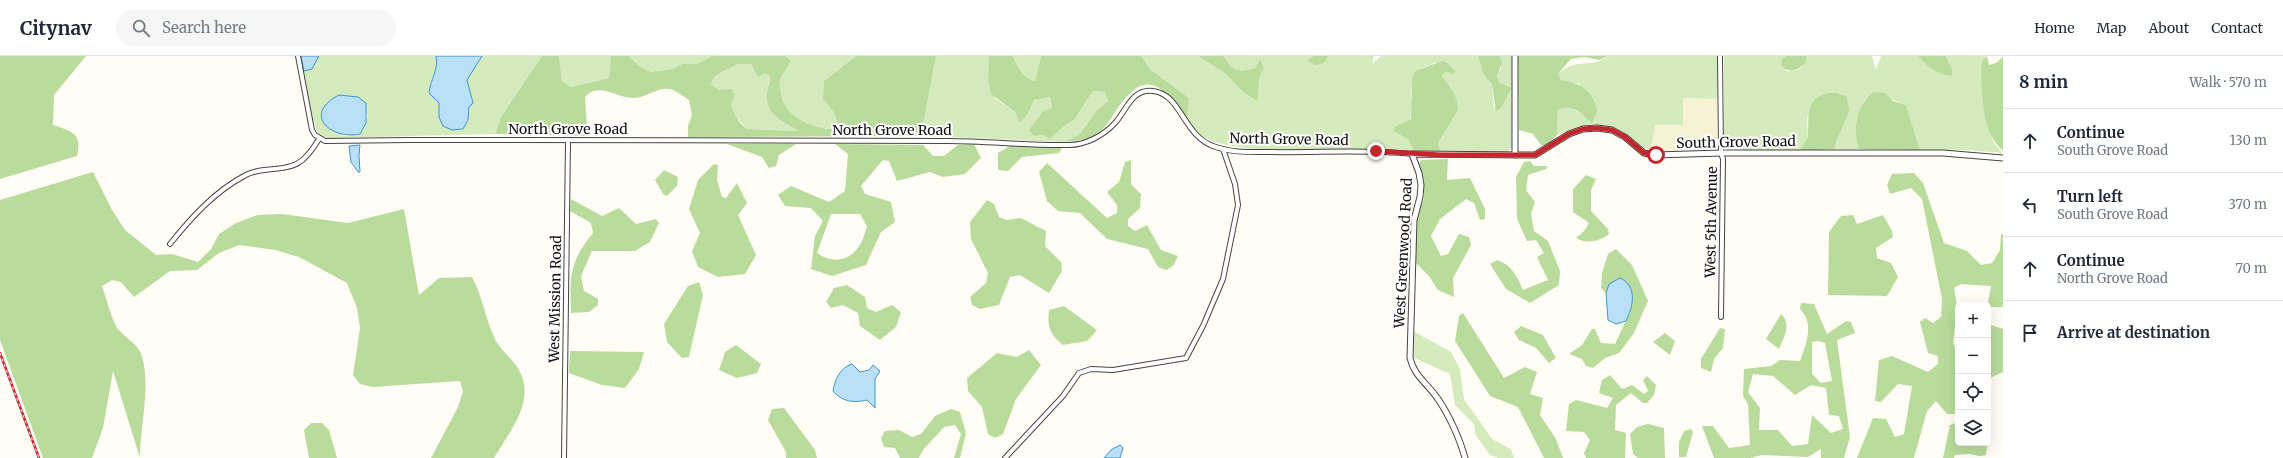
<!DOCTYPE html>
<html lang="en">
<head>
<meta charset="utf-8">
<style>
	body { margin:0; font-family:Merriweather,serif; background:#f6f6f7; color:#1f2937 }
	.controls { position:absolute; right:12px; bottom:12px; display:grid; overflow:hidden; border-radius:6px; box-shadow:0 4px 16px #0002 }
	.controls button { width:36px; height:36px; display:grid; place-items:center; padding:0; border:0; border-bottom:1px solid #e0e1e3; background:#fff; color:#1f2937; font:20px sans-serif }
	.stop { position:absolute; width:12px; height:12px; margin:-9px; border:3px solid #c4262e; border-radius:50%; background:#fff }
	.stop.end { background:#c4262e; border-color:#fff; box-shadow:0 1px 4px #0008 }
	.list { margin:0; padding:0; list-style:none }
	h2 { display:flex; justify-content:space-between; align-items:center; height:52px; margin:0; padding:0 16px; font-size:17px }
	h2 small { font-size:13px; font-weight:400; color:#747a83 }
	.list li { display:grid; grid-template-columns:26px 1fr auto; gap:12px; align-items:center; box-sizing:border-box; height:64px; padding:0 16px; border-top:1px solid #e0e1e3 }
	.list b { display:block; font-size:15px; white-space:nowrap }
	.list p { margin:0; font-size:13px; white-space:nowrap; color:#747a83 }
	.list em { font-size:13px; font-style:normal; color:#747a83 }
	.icon { flex:none; width:22px; height:22px; fill:none; stroke:currentColor; stroke-width:2; stroke-linecap:round; stroke-linejoin:round }
	.map { position:relative; flex:none; width:2003px; height:402px; overflow:hidden }
	header { display:flex; align-items:center; gap:24px; box-sizing:border-box; height:56px; padding:0 20px; background:#fff; border-bottom:1px solid #e0e1e3 }
	header strong { font-size:19px }
	nav { display:flex; gap:22px; margin-inline-start:auto; font-size:14px }
	.search { width:280px; height:36px; background:#f6f6f7; display:flex; align-items:center; gap:10px; box-sizing:border-box; padding:0 14px; border-radius:22px; color:#747a83; font-size:15px }
	main { display:flex }
	aside { flex:1; background:#fff }
	.map>svg:first-child { display:block }
	.farmland { fill:#f6f3d4 }
	.green { fill:#d5ebbd; fill-rule:evenodd }
	.forest { fill:#b9dc9c; fill-rule:evenodd }
	.water { fill:#b9e0f7; stroke:#3f96cf }
	.lines { fill:none; stroke-linecap:round; stroke-linejoin:round }
	.minor-casing { stroke:#444; stroke-width:6 }
	.tertiary-casing { stroke:#444; stroke-width:7 }
	.minor { stroke:#fff; stroke-width:4 }
	.tertiary { stroke:#fff; stroke-width:5 }
	.rail-casing { stroke:#c4262e; stroke-width:2.5 }
	.rail { stroke:#fff; stroke-width:1; stroke-dasharray:3; stroke-linecap:butt }
	.route { stroke:#c4262e; stroke-width:5 }
	.labels { text-anchor:middle; stroke-width:4; stroke-linejoin:round; paint-order:stroke }
	.street-label { font-size:14px; fill:#111; stroke:#fff }
</style>
</head>
<body>
<header>
<strong>Citynav</strong>
<div class="search"><svg class="icon" aria-label="search" viewBox="0 0 24 24"><circle cx="10" cy="10" r="6"/><path d="M15 15l6 6"/></svg>Search here</div>
<nav><a>Home</a><a>Map</a><a>About</a><a>Contact</a></nav>
</header>
<main>
<div class="map">
<svg width="2003" height="402" viewBox="0 0 2003 402">
	<rect width="100%" height="100%" fill="#fffdf5"/>
	<!-- farmland -->
	<path class="farmland" d="M1683 42 1717 43V88L1715 94 1656 95 1651 93 1655 69Z"/>
	<!-- green -->
	<g class="green">
		<path d="M300 0 304 15 315 8 319 0H436C439 18 423 32 439 47V61L452 74 463 73 468 64 469 51 473 47 466 24 482 0H542L501 61 495 78 331 82C327 82 323 82 320 79 311 69 303 16 300 0ZM347 41 368 59 363 75 354 79 343 80Z"/>
		<path d="M559 0H609L611 2 609 22 571 31 562 25Z"/>
		<path d="M629 0H712L697 8H682L672 13 651 16 639 10Z"/>
		<path d="M785 0H856L824 25 823 42 835 58 839 73C816 74 784 64 781 37 781 34 779 28 780 25 782 18 788 11 791 6Z"/>
		<path d="M936 0H989L988 22 996 43 1015 56 1020 66 1028 57 1034 44 1050 41 1052 52 1034 80 1043 79 1050 83 1064 70 1074 64 1093 35 1105 36 1108 45 1097 54 1079 79 1064 86 921 80Z"/>
		<path d="M1013 0H1041L1035 25C1023 22 1017 11 1013 0Z"/>
		<path d="M1141 0H1198L1226 17 1244 37 1258 44 1259 22 1264 12 1260 3 1255 12C1240 17 1231 15 1224 0H1313L1307 5 1324 7 1329 0H1374L1372 8 1381 0H1478L1483 18 1492 28 1494 51 1501 52 1512 32 1499 26 1497 21 1501 12 1500 0H1512V92L1505 97H1441L1438 87 1457 56C1460 40 1447 33 1442 20L1444 17 1449 16 1436 6 1415 15C1412 24 1409 42 1413 51L1405 81 1412 87 1414 95 1267 94C1247 93 1189 88 1187 61 1186 55 1188 48 1189 42L1150 13Z"/>
		<path d="M1609 0H1718L1717 43 1683 42V69H1655L1651 93 1644 92 1623 76 1592 68 1582 70 1557 79 1558 53C1573 48 1582 58 1592 68L1579 28 1561 24 1558 18C1579 0 1589 14 1609 0Z"/>
		<path d="M1724 0H1786L1782 3 1786 15H1794L1801 12 1806 0H1872L1876 14 1881 0H1918C1928 10 1937 20 1951 20L1952 13 1946 0H1986L1982 4 1981 10 1984 52 1988 69 1994 87 2003 97 1966 94H1920L1906 49 1873 36C1855 52 1853 72 1859 93H1835L1836 86 1850 54 1846 40 1837 37H1829L1807 61 1808 82 1799 95C1783 94 1730 99 1724 85Z"/>
		<path d="M738 8H751L770 20 767 36 789 69 800 75 747 73 734 59 731 48 711 28C715 15 728 15 738 8Z"/>
		<path d="M1413 275 1451 296 1460 313 1464 343 1492 383 1511 393 1514 402H1498L1490 399 1475 378 1474 368 1455 349 1450 318 1412 301Z"/>
	</g>
	<!-- forest -->
	<g class="forest">
		<path d="M0 0H86L54 39 53 69C71 75 83 77 77 100L0 123Z"/>
		<path d="M542 0H559L562 25 571 31 609 22 611 2 609 0H629L639 10 651 16 672 13 682 8H697L712 0H785L791 5C788 11 782 18 780 25 779 28 781 34 781 37 783 62 817 75 839 73L835 58 823 42 824 25 856 0H936L921 80 688 81V70L692 59 689 44C684 41 678 36 673 34 658 29 648 42 634 42 617 43 600 25 585 41L587 70 585 80 495 78 501 61ZM738 8H751L758 21 765 17 770 20C770 25 768 30 767 36 765 60 783 65 799 75L747 73C738 66 734 59 731 48L735 39 731 33 719 34 711 28C715 15 728 15 738 8Z"/>
		<path d="M989 0H1013C1017 11 1023 22 1035 25L1041 0H1141L1150 13 1189 42 1187 62C1164 34 1149 10 1120 49 1114 57 1109 67 1102 74 1092 83 1077 85 1064 86L1079 79 1097 54 1108 45 1105 36 1093 35 1074 64 1064 70 1050 83 1043 79 1034 80 1029 74 1043 55 1052 52 1050 41 1034 44 1028 57 1020 67 1015 56 991 38 988 22Z"/>
		<path d="M1198 0H1224C1231 15 1240 17 1255 12L1260 3 1264 12 1259 22 1258 45 1244 37 1225 17Z"/>
		<path d="M1313 0H1329L1324 7 1316 9 1307 5Z"/>
		<path d="M1478 0H1500L1502 6 1497 21 1499 26 1512 32 1501 52 1496 55 1492 28 1483 18Z"/>
		<path d="M1518 0H1608L1600 4 1584 1 1571 3 1558 18 1561 24C1581 27 1593 35 1597 55L1592 68C1582 58 1573 47 1558 54L1557 79 1546 90 1541 89 1533 78 1519 74Z"/>
		<path d="M1786 0H1806V6C1798 15 1790 18 1781 10L1782 3Z"/>
		<path d="M1918 0H1946L1952 13V20C1937 20 1927 10 1918 0Z"/>
		<path d="M1987 0 1989 9 1996 7 2003 1V95C1981 75 1982 38 1981 10L1982 4Z"/>
		<path d="M1442 5 1446 6 1455 15 1453 19 1449 16 1444 17 1442 20 1455 39 1458 51 1457 56 1438 87 1441 97 1414 95 1409 84 1394 75 1395 71 1411 63 1412 23 1415 15Z"/>
		<path d="M1873 36 1885 37 1893 45 1906 49 1920 94 1859 93C1853 72 1855 52 1873 36Z"/>
		<path d="M1829 37H1837L1846 40 1850 54 1836 86 1835 93 1799 95 1808 82C1809 62 1804 43 1829 37Z"/>
		<path d="M727 88H796L779 99 776 110 769 112 762 101Z"/>
		<path d="M835 88 923 89 933 100H944L958 89 974 88 981 102 965 118 943 121 930 116 897 125 889 105 883 104 861 130 865 138 891 146 895 166 881 176 866 209 832 220 811 213 815 180 823 165 811 152 785 150 778 139 791 130 829 146 845 135 848 98ZM831 158H860L867 170C865 177 862 188 857 193 846 207 830 206 817 197Z"/>
		<path d="M1010 90 1062 92 1059 97 1022 101 1008 115 998 114V97Z"/>
		<path d="M1448 103 1447 124 1470 122 1485 153V163L1480 164 1474 147 1466 143 1440 163 1431 180 1441 200 1448 198 1459 178 1469 181 1471 189 1453 222 1454 241 1438 234 1429 220 1414 205 1417 160 1424 143V126L1419 108 1421 104Z"/>
		<path d="M1131 104V128L1141 138 1140 152 1128 163V170L1135 175 1147 169 1161 194 1178 200 1173 210 1166 214 1158 211 1148 193 1107 183 1080 157 1058 155 1047 145 1039 116 1047 107 1107 162 1117 157V149L1107 136 1119 126 1125 106Z"/>
		<path d="M1530 105 1534 110H1548L1546 113 1528 119 1526 134 1535 146 1531 158 1534 175 1548 185 1560 215 1559 229 1530 247 1506 233 1490 208 1497 204C1512 209 1517 220 1523 234L1548 224 1537 201 1544 197 1536 184 1527 185 1517 163 1516 121 1524 106Z"/>
		<path d="M714 108 718 109 717 124 722 141 726 142 737 127 747 147 738 159 756 199 745 218 718 221 698 211 692 195 700 177 689 153 698 124Z"/>
		<path d="M664 114 678 121 677 130 667 140 663 138 655 124Z"/>
		<path d="M93 116 112 154 125 174 156 199 172 198 198 206 211 193 219 178 236 167 257 159 282 158 348 167 404 153 419 239 439 222 472 221C483 242 485 261 494 281 500 295 516 305 521 318 534 349 508 377 494 402H431L458 351 463 335 460 325 372 331 360 328 353 319 360 272 357 252 347 227 299 201 275 194 239 189 219 197 197 214 170 215 134 241 121 226 112 224 102 230C106 241 112 265 118 273 127 284 140 288 143 304 150 336 140 370 140 402L113 315 103 372 92 402H43L0 284V144Z"/>
		<path d="M1914 117 1923 127 1944 187 1967 195 1981 209 1992 207 2000 194 2001 179 2003 177V251H1991L1988 246 1991 230 1961 228 1954 232 1957 250 1953 288 1958 295V358H1947L1936 345 1927 355 1914 402H1857L1873 362 1886 363 1895 381 1904 378 1912 330 1898 328 1881 346 1875 345 1879 304 1892 300 1928 316 1938 308V300L1928 297 1920 266 1925 262 1933 267 1941 261 1942 243 1922 143 1911 132 1890 138 1887 129 1892 118Z"/>
		<path d="M1586 119 1596 123 1591 134V155L1608 173 1609 178C1599 186 1586 188 1576 182L1584 175 1589 167 1573 156V133Z"/>
		<path d="M571 143 602 160 619 152 636 168 656 163 659 167 650 186 635 195H592L581 220 584 235 598 243V249L589 256 571 257C570 219 569 207 593 177L591 167 570 155Z"/>
		<path d="M987 144 994 148 999 161 1007 164 1021 162 1046 175 1045 190 1061 206 1062 215 1049 237 1020 219 1010 221 999 249 980 253 972 249 970 241 986 227 988 217 971 183 970 166Z"/>
		<path d="M1853 159 1857 168 1883 159 1892 175 1893 181 1876 192 1877 202 1891 207 1898 221 1887 240 1828 239 1829 176 1841 160Z"/>
		<path d="M1616 193 1632 209 1648 245 1634 277 1619 297 1605 302 1593 312 1586 310 1582 303 1569 298 1582 289 1592 273H1595L1601 287 1615 288 1630 256 1609 228 1606 237 1601 232 1602 217 1608 198Z"/>
		<path d="M699 226 703 239 689 301 682 302 667 286 664 268 688 230Z"/>
		<path d="M847 229 865 241 867 252 876 256 892 249 901 256 896 271 880 284 860 270 858 257 843 249 831 252 826 246 834 232Z"/>
		<path d="M1801 247 1814 248 1827 278 1846 265 1851 266 1855 277 1837 284 1850 381 1844 402H1821V393L1808 401 1762 399 1750 402H1714L1702 370H1713L1729 392 1750 389 1748 348 1743 340 1744 313 1771 310 1780 304 1800 305C1806 287 1815 268 1800 253ZM1818 285 1825 287 1832 325 1821 327 1812 318V286ZM1753 318 1773 320 1795 339 1811 329 1826 332 1829 359 1839 360 1843 373 1831 377 1812 359 1808 388 1792 390 1778 374H1759L1760 352 1748 336Z"/>
		<path d="M1064 250 1097 274 1087 285 1063 289C1050 279 1047 270 1049 254Z"/>
		<path d="M1463 257 1504 322 1525 311 1537 316 1530 338 1543 342 1540 359 1556 383 1563 402H1544L1518 351 1490 340 1455 285 1459 260Z"/>
		<path d="M1781 258C1792 268 1784 281 1779 293L1766 283Z"/>
		<path d="M1988 268 2003 273V316L1988 323Z"/>
		<path d="M1521 270 1543 279 1556 302 1549 307 1536 292 1519 284 1514 276Z"/>
		<path d="M1720 272 1725 273 1723 292 1714 303 1711 316 1701 312V303Z"/>
		<path d="M1665 277 1675 285 1670 299 1653 286Z"/>
		<path d="M736 289 761 308 757 317 737 322 719 314 725 296Z"/>
		<path d="M1029 294 1041 309 1016 343 1003 378 995 382 988 378 982 351 968 335 967 322 997 297 1017 301Z"/>
		<path d="M570 295 644 296 639 313 625 332 602 329 569 317Z"/>
		<path d="M1610 319 1622 333 1632 329 1644 338 1648 335 1643 324 1647 320 1656 329 1654 339 1647 347H1643L1631 337 1616 349 1615 374 1626 377 1625 402H1586L1584 397 1590 384 1584 376 1566 375 1569 348 1576 344 1607 352 1613 342 1599 337 1602 324Z"/>
		<path d="M784 352 815 394 817 402H786V396L768 364 772 353Z"/>
		<path d="M951 353 960 356 966 377 960 402H954L961 378 955 369 944 371C937 380 922 392 919 402H900L895 392 884 391 881 382 885 375 899 374 912 381 921 378 935 360Z"/>
		<path d="M1958 366V387H1988L1986 399C1978 402 1976 398 1968 398 1964 398 1959 399 1955 399L1954 402H1943L1950 369Z"/>
		<path d="M311 367H322L329 374 337 402H309L304 374Z"/>
		<path d="M1648 368 1664 372 1665 402H1638L1633 398 1630 378 1637 371Z"/>
		<path d="M1691 373 1693 376 1686 401H1679V386L1684 375Z"/>
	</g>
	<!-- water -->
	<g class="water">
		<path d="M301 0H319L312 13 304 15Z"/>
		<path d="M436 0H482L467 24 473 47 469 51 468 64 463 73 452 74 443 70 439 61V47L429 37C430 24 439 14 436 0Z"/>
		<path d="M339 39 358 41 366 47V67L360 78C330 84 302 58 339 39Z"/>
		<path d="M360 89 359 99 360 116H358L351 106 349 90Z"/>
		<path d="M1620 222C1638 230 1633 251 1626 265L1616 268 1608 264 1606 237 1609 228Z"/>
		<path d="M852 308 860 316 869 314 873 309 880 315 875 323V352L867 344C854 347 842 346 833 335 835 323 840 312 852 308Z"/>
		<path d="M1120 389 1123 392 1120 402H1104L1111 394Z"/>
	</g>
	<g class="lines">
		<defs>
			<g id="minor">
				<path d="M298 0 312 74 315 79 325 85 410 84C589 84 769 84 948 85 988 85 1029 90 1069 89 1086 89 1104 79 1115 67 1126 55 1132 32 1153 35 1181 38 1183 79 1213 90 1231 97 1251 96 1270 96 1317 97 1365 93 1412 98"/>
				<path d="M1720 0 1721 97 1723 103 1721 261"/>
				<path d="M170 188C190 163 214 136 244 120 250 116 257 115 264 114 295 111 302 111 319 83"/>
				<path d="M564 402 568 84"/>
				<path d="M1005 402 1063 340 1079 317 1091 313 1113 314 1186 302 1203 270 1223 223 1238 149 1235 128 1223 93"/>
			</g>
			<g id="tertiary">
				<path d="M1515 99V0"/>
				<path d="M1465 402C1460 383 1449 359 1438 343 1428 328 1414 320 1410 302L1414 164 1420 141 1421 129 1419 117 1412 98 1535 99 1569 78 1583 73 1597 72 1612 74 1625 81 1644 97 1656 99 1721 97H1943L2003 102"/>
			</g>
		</defs>
		<!-- minor casing -->
		<use href="#minor" class="minor-casing"/>
		<!-- tertiary casing -->
		<use href="#tertiary" class="tertiary-casing"/>
		<!-- minor -->
		<use href="#minor" class="minor"/>
		<!-- tertiary -->
		<use href="#tertiary" class="tertiary"/>
		<defs>
			<path id="rail" d="M0 297 39 402"/>
		</defs>
		<!-- rail casing -->
		<use href="#rail" class="rail-casing"/>
		<!-- rail -->
		<use href="#rail" class="rail"/>
	</g>
	<g class="lines">
		<!-- route -->
		<path class="route" d="M1376 95 1440 99H1535L1569 78 1583 73 1597 72 1612 74 1625 81 1644 97 1656 99"/>
	</g>
	<g class="labels">
		<!-- street labels -->
		<g class="street-label">
			<text x="568" y="78">North Grove Road</text>
			<text x="892" y="79">North Grove Road</text>
			<text transform="translate(1289 83) rotate(1)" y="5">North Grove Road</text>
			<text transform="translate(1736 86) rotate(-1)" y="5">South Grove Road</text>
			<text transform="translate(1711 166) rotate(-89)" y="5">West 5th Avenue</text>
			<text transform="translate(1403 197) rotate(-87)" y="5">West Greenwood Road</text>
			<text transform="translate(555 243) rotate(-89)" y="5">West Mission Road</text>
		</g>
	</g>
</svg>
<div class="controls">
<button>+</button>
<button>−</button>
<button><svg class="icon" aria-label="locate" viewBox="0 0 24 24"><circle cx="12" cy="12" r="6"/><path d="M12 2v4M12 18v4M2 12h4M18 12h4"/></svg></button>
<button><svg class="icon" aria-label="layers" viewBox="0 0 24 24"><path d="M12 4l9 5-9 5-9-5zM3 14l9 5 9-5"/></svg></button>
</div>
<div class="stop" style="left:1656px;top:99px"></div>
<div class="stop end" style="left:1376px;top:95px"></div>
</div>
<aside>
<h2>8 min<small>Walk · 570 m</small></h2>
<ul class="list">
<li><svg class="icon" aria-label="ahead" viewBox="0 0 24 24"><path d="M12 20V5M6 11l6-6 6 6"/></svg><div><b>Continue</b><p>South Grove Road</p></div><em>130 m</em></li>
<li><svg class="icon" aria-label="left" viewBox="0 0 24 24"><path d="M17 20v-9H6M10 6l-5 5 5 5"/></svg><div><b>Turn left</b><p>South Grove Road</p></div><em>370 m</em></li>
<li><svg class="icon" aria-label="ahead" viewBox="0 0 24 24"><path d="M12 20V5M6 11l6-6 6 6"/></svg><div><b>Continue</b><p>North Grove Road</p></div><em>70 m</em></li>
<li><svg class="icon" aria-label="arrive" viewBox="0 0 24 24"><path d="M6 21V4h12l-3 4 3 4H6"/></svg><div><b>Arrive at destination</b></div></li>
</ul>
</aside>
</main>
</body>
</html>
